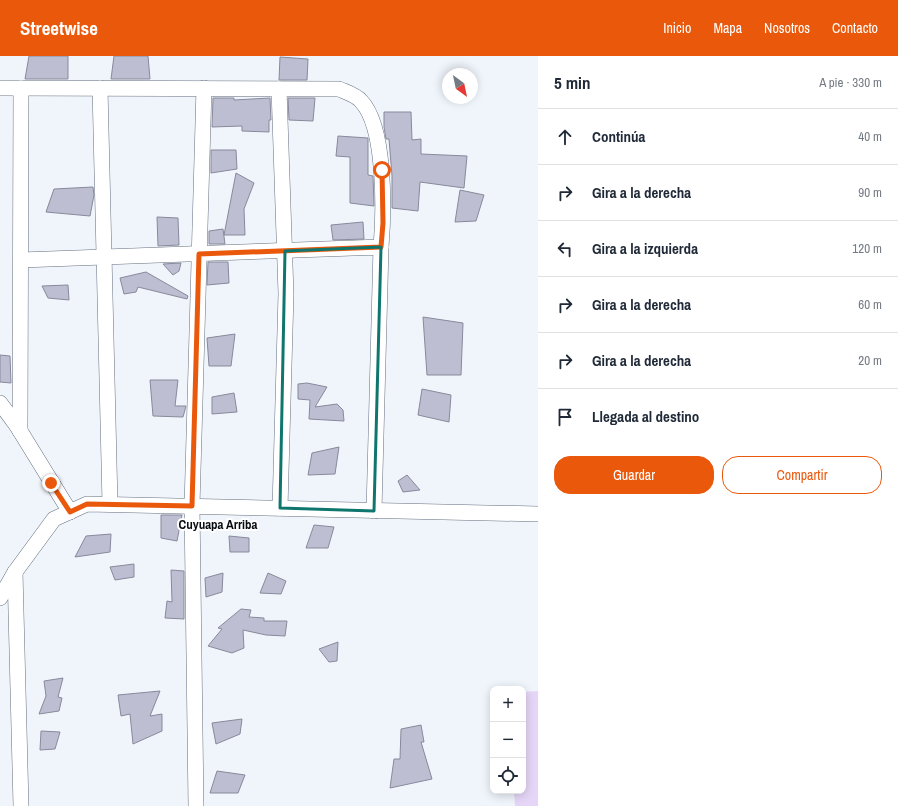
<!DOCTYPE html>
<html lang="es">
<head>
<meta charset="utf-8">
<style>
	body { margin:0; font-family:"Archivo Narrow",sans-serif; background:#f6f6f7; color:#1f2937 }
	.controls { position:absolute; right:12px; bottom:12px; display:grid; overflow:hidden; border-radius:8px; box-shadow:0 2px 10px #0003 }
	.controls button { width:36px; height:36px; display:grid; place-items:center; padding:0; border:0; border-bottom:1px solid #e0e1e3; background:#fff; color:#1f2937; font:20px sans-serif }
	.compass { position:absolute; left:442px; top:12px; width:36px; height:36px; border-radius:50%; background:#fff; box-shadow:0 2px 10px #0003; rotate:147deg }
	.stop { position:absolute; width:12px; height:12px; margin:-9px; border:3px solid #ea580c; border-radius:50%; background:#fff }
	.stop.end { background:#ea580c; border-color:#fff; box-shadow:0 1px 4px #0008 }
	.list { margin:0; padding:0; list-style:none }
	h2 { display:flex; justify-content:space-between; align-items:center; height:52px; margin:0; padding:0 16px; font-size:17px }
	h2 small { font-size:13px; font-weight:400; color:#747a83 }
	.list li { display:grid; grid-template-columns:26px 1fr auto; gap:12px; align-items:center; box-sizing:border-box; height:56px; padding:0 16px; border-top:1px solid #e0e1e3 }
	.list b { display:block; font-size:15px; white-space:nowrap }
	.list em { font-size:13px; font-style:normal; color:#747a83 }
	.actions { display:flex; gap:8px; padding:12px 16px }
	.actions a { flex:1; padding:9px 0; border:1px solid #ea580c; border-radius:16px; text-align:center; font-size:14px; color:#ea580c }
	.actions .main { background:#ea580c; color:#fff }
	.icon { flex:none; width:22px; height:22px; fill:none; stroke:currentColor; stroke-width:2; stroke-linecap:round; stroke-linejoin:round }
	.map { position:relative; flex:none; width:538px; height:750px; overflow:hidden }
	header { display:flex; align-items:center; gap:24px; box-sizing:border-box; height:56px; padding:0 20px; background:#ea580c; color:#fff }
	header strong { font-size:19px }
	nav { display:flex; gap:22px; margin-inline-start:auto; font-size:14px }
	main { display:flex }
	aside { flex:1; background:#fff }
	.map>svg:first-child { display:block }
	.green { fill:#e5d6f7 }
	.building { fill:#bdbed1; stroke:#88899b }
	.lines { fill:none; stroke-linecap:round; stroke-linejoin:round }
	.street-casing { stroke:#66707f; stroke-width:16 }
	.street { stroke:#fff; stroke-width:15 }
	.route { stroke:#ea580c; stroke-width:5 }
	.marked { fill:none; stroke:#0f766e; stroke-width:3; stroke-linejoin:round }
	.labels { text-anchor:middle; stroke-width:4; stroke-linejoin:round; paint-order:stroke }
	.quarter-label { font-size:13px; font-weight:bold; fill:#080c11; stroke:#fff }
</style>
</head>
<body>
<header>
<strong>Streetwise</strong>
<nav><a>Inicio</a><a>Mapa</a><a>Nosotros</a><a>Contacto</a></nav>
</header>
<main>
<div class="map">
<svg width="538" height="750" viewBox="0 0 538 750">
	<rect width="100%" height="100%" fill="#f0f5fc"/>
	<!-- green -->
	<path class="green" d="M538 635V750H515L514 735H523V636Z"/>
	<!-- building -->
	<g class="building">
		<path d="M29 0H68V23H25Z"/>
		<path d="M114 0H148L150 23H111Z"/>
		<path d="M280 1 308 3 307 24H279Z"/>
		<path d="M213 42H234V44L270 42 271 64H269V76L242 75V70L212 71Z"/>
		<path d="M288 42H315L313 65 289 64Z"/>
		<path d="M384 56H411L412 84 421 83V98L467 100 464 132 420 126 418 155 392 152V120L389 83H386L384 71Z"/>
		<path d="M338 80 368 82V119L373 120 374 150 350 147V101L336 100Z"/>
		<path d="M211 94H236L237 113 211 117Z"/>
		<path d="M236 117 254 127 244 153 245 179H224Z"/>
		<path d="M93 131 94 139 90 160 46 156 54 133Z"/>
		<path d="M460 134 484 139 476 165 455 166Z"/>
		<path d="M157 161 178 162 179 189 158 190Z"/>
		<path d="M363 166 364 183 333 184 331 169Z"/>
		<path d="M223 173 225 188H209V175Z"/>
		<path d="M208 206H228L229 227 207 229Z"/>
		<path d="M181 207 179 215 173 219 163 208Z"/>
		<path d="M146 216 188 240 187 243 138 231 136 236 124 238 120 222Z"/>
		<path d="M68 229 69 244 48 242 42 230Z"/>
		<path d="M423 261 463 267 461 319H427Z"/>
		<path d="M235 278 231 310H209L207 282Z"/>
		<path d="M0 299 10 300 11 327 0 326Z"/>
		<path d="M150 324H178L175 350H186L183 361 153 360Z"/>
		<path d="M307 327 327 331 315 351 337 348 343 354 344 365 309 363 310 344 298 343V328Z"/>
		<path d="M422 333 451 339 449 366 418 359Z"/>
		<path d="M234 337 237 356 212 358V341Z"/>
		<path d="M339 391 335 418 308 419 312 397Z"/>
		<path d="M407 419 420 434 403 436 398 425Z"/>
		<path d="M161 459H182L177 485 161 482Z"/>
		<path d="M314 469 334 471 328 492H306Z"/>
		<path d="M111 478 110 496 75 501 86 480Z"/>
		<path d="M229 480 249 482V496H230Z"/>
		<path d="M134 508V521L115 524 110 511Z"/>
		<path d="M171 514 184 515V563L165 562 167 545 172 546Z"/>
		<path d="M223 517 222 536 206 541 205 522Z"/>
		<path d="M268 517 286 525 281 538 260 537Z"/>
		<path d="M241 553 251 554 249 561 264 562V565H287L285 580 266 579 243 574 244 592 232 597 208 590 222 573 218 572Z"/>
		<path d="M338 586 337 605 329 606 319 593Z"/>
		<path d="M63 622 58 641 62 642 59 655 39 658 46 640 44 625Z"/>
		<path d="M160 635 150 660 162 658V675L133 688 130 658 121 660 118 639Z"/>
		<path d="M242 663 240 678 216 688 212 667Z"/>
		<path d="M421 669 424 686H421L432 723 390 732 394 703H400L401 673Z"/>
		<path d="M41 675 60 676 55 693 40 694Z"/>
		<path d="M217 715 245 719 238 737H210Z"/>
	</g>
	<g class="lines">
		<defs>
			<g id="street">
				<path d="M0 32 339 33C346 36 356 39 361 45 386 71 384 156 381 191"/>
				<path d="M100 32 110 448"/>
				<path d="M279 33 286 238 280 452"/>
				<path d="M21 204 381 191 374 455"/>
				<path d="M0 347 17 370 70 456"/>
				<path d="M20 375 21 32"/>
				<path d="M15 516 21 750"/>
				<path d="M0 542 15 516 54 463 87 448 538 458"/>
				<path d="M196 750 192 450 204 32"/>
			</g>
		</defs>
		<!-- street casing -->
		<use href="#street" class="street-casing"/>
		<!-- street -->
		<use href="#street" class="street"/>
	</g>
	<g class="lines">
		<!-- route -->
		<path class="route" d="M51 427 70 456 87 448 192 450 199 198 381 191 383 167 382 114"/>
	</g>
	<!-- marked area -->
	<path class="marked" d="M381 191 374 455 280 452 285 195Z"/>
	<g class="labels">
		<!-- quarter labels -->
		<g class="quarter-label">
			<text x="218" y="473">Cuyuapa Arriba</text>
		</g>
	</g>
</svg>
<div class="controls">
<button>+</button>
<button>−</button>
<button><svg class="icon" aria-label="locate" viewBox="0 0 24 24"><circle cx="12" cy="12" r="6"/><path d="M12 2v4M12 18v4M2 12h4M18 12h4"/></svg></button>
</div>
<svg class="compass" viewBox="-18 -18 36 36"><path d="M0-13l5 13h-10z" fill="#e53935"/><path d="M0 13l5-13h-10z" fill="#747a83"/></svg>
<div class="stop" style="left:382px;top:114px"></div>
<div class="stop end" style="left:51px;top:427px"></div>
</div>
<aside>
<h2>5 min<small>A pie · 330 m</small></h2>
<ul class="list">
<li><svg class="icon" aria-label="ahead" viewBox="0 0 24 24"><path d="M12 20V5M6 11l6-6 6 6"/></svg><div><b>Continúa</b></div><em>40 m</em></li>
<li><svg class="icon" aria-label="right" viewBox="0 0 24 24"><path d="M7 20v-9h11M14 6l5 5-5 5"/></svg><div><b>Gira a la derecha</b></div><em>90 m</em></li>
<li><svg class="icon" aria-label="left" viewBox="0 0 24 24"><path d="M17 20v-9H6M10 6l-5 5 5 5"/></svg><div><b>Gira a la izquierda</b></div><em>120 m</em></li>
<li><svg class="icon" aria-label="right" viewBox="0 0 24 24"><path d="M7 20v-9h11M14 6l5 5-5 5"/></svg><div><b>Gira a la derecha</b></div><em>60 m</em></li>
<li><svg class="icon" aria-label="right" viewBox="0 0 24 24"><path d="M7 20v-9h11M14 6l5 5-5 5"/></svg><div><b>Gira a la derecha</b></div><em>20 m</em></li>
<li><svg class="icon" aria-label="arrive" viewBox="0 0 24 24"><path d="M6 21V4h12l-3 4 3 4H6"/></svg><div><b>Llegada al destino</b></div></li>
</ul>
<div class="actions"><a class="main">Guardar</a><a>Compartir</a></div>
</aside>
</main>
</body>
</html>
